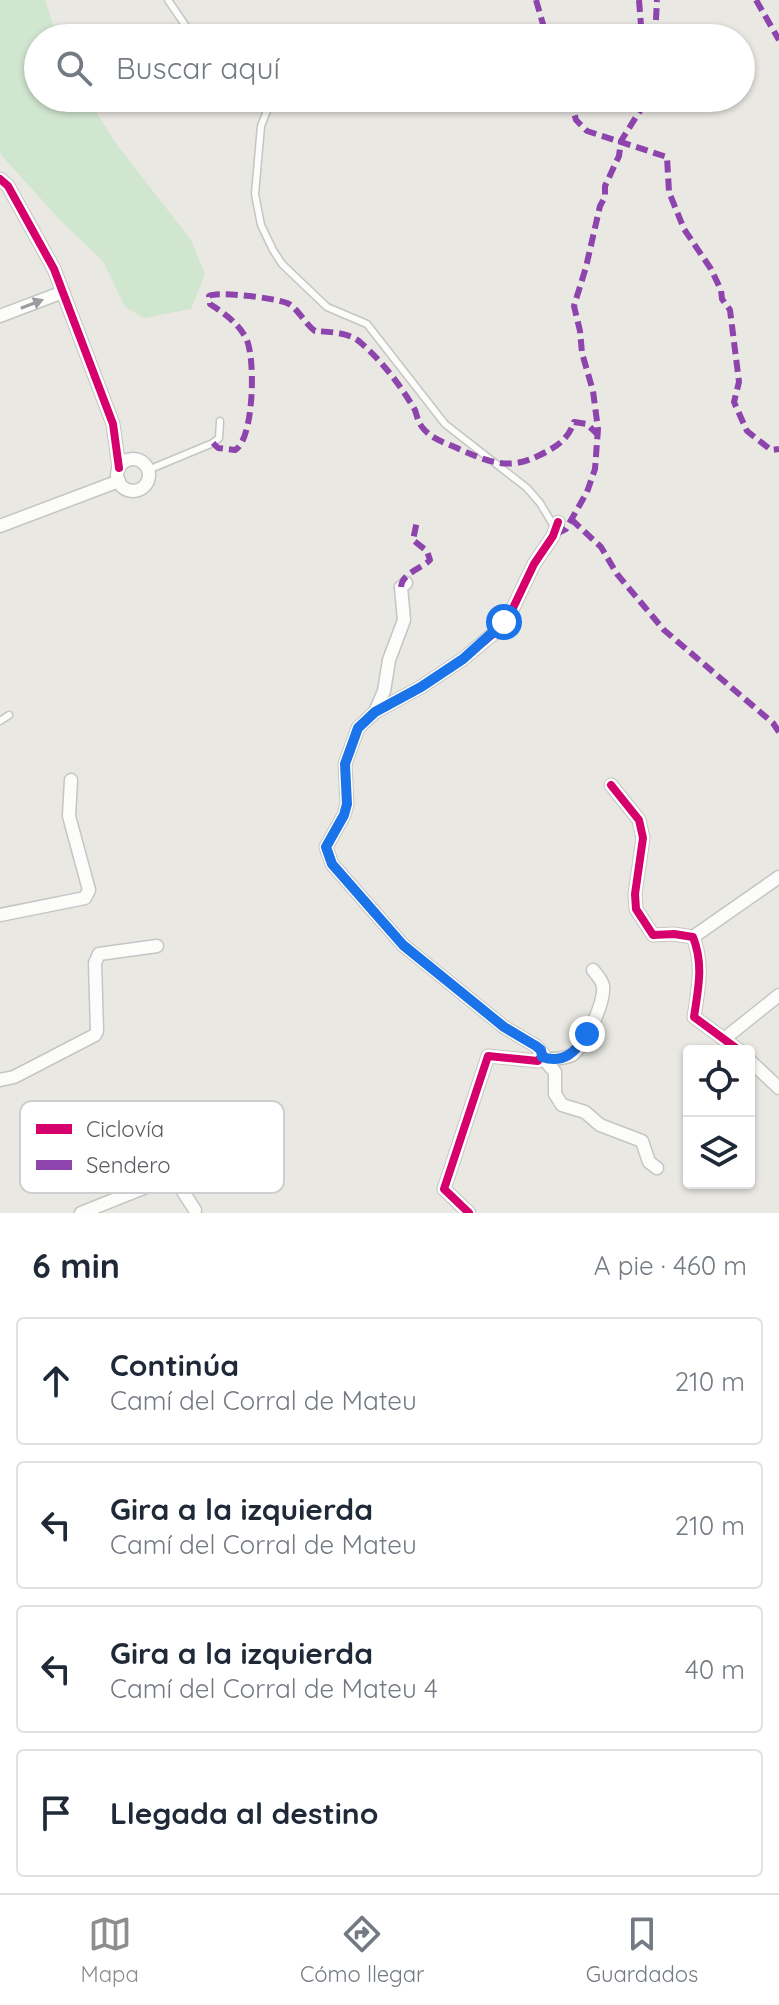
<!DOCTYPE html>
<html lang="es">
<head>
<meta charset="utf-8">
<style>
	body { margin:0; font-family:Quicksand,sans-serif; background:#f6f6f7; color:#1f2937 }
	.controls { position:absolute; right:24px; bottom:24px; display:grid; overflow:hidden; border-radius:8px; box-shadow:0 2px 6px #0004 }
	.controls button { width:72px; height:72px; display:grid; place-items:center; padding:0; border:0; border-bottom:2px solid #e0e1e3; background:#fff; color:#1f2937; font:40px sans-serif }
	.stop { position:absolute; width:24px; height:24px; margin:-18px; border:6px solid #1a73e8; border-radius:50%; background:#fff }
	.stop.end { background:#1a73e8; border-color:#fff; box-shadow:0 2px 8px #0008 }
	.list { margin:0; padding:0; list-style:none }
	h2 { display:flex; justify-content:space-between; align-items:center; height:104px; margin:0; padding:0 32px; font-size:34px }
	h2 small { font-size:26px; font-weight:400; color:#747a83 }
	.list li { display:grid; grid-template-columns:52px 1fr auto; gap:24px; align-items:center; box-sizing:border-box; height:128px; margin:0 16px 16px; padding:0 16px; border:2px solid #e0e1e3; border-radius:8px }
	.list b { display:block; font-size:30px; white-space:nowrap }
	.list p { margin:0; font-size:26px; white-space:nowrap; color:#747a83 }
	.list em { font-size:26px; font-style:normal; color:#747a83 }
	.icon { flex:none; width:44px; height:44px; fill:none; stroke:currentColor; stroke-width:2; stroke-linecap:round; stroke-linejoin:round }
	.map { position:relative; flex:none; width:779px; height:1213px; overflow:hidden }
	.search { position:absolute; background:#fff; box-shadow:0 2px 6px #0004; left:24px; right:24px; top:24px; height:88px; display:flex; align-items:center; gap:20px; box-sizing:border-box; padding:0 28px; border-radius:44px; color:#747a83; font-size:30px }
	.sheet { height:680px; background:#fff }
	nav { display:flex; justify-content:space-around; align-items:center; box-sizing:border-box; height:112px; border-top:2px solid #e0e1e3; background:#fff; font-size:22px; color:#747a83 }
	nav a { display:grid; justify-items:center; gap:4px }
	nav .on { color:#8b8d8e }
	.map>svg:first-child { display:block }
	.green { fill:#d0e6cf }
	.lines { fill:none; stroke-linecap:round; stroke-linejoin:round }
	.service-casing { stroke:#c5c5c4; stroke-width:9 }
	.minor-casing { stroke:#c5c5c4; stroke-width:15 }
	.service { stroke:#fcfcfb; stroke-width:6 }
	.minor { stroke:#fcfcfb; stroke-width:12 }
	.quiet { stroke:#8e44ad; stroke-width:6; stroke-dasharray:12 6; stroke-linecap:butt }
	.cycleway-casing { stroke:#fff; stroke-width:13 }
	.cycleway { stroke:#d6006c; stroke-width:8 }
	.oneway { fill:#9a9c9f }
	.route { stroke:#1a73e8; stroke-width:10 }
	.key { fill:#fff; stroke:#cdced0; stroke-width:2 }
	.key-label { font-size:22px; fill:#595c61 }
</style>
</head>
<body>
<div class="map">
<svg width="779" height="1213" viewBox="0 0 779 1213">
	<rect width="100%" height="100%" fill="#e9e8e3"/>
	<!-- green -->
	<path class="green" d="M0 0H45L57 38H38V98H87L117 145 191 240 205 274 191 309 144 318 125 307 103 261 61 221 3 157 0 152Z"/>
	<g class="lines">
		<defs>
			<g id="service">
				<path d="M168 0 194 38"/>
				<path d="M272 98 261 126 255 194 261 225 273 250 282 264 327 307 367 324 445 424 527 488 540 503 555 528"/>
				<path d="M148 470 213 443 219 438 220 421"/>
				<path d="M0 721 9 715"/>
			</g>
			<g id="minor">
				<path d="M0 179 8 186 54 269 113 424 119 468"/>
				<path d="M0 316 63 292"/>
				<circle cx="133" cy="475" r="16"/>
				<path d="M0 526 119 481"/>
				<path d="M375 712 384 691 389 660 404 620 401 587 406 583"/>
				<path d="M611 785 639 820 643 838 635 894 636 909 653 935 674 934 693 937C704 965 698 989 694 1017L740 1051"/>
				<path d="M0 915 85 898 89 890 69 816 71 780"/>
				<path d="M693 937 779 877"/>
				<path d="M724 1039 779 995"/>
				<path d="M542 1057 555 1072V1094L562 1105 585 1112 600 1125 642 1141 649 1162 657 1168"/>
				<path d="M547 1059C555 1059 564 1059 572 1055 585 1046 605 1002 603 986 602 980 597 975 593 970"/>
				<path d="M749 1060 779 1088"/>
				<path d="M0 1080 14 1077 95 1035 97 1031 95 963 99 954 157 946"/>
				<path d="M176 1175 178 1174 177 1147 191 1120"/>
				<path d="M81 1213 176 1175 182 1190 195 1210"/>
				<path d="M469 1213 444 1189 488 1056 538 1061 543 1054 536 1046 504 1027 403 945 332 864 326 847 344 815 347 804 345 764 358 728 375 712 421 687 463 659 493 634 512 610 534 564 553 536 558 522"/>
			</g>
		</defs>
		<!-- service casing -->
		<use href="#service" class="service-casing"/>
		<!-- minor casing -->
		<use href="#minor" class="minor-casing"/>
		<!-- service -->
		<use href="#service" class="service"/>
		<!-- minor -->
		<use href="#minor" class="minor"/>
		<!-- quiet -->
		<g class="quiet">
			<path d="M536 0 547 38"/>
			<path d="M639 0 642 38"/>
			<path d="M756 0 779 40"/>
			<path d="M655 38 657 0"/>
			<path d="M570 98 576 120 587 131 667 157 669 192 684 229 711 269 721 290 722 299 730 310 739 382 734 402 747 431 771 450 779 449"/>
			<path d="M213 443 218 448 235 450C254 440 256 357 246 338 237 322 225 314 210 304L209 296C218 291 275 298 287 303 297 307 305 324 315 331 329 332 350 332 361 343 382 361 401 386 415 410 417 416 418 422 422 427 431 439 446 443 459 449 489 462 509 471 540 455 556 447 568 440 574 422L587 424 598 435"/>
			<path d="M571 519 601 547 617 574 664 630 773 723 779 732"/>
			<path d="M556 534 566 529 587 492 595 469 598 429 593 391 582 353 580 331 574 306 586 267 600 206 605 197V186L619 156 621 141 648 98"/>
			<path d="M401 587C402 573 421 569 430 560L427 551 413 540 417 521"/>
		</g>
		<defs>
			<g id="cycleway">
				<path d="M0 179 8 186 54 269 113 424 119 468"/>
				<path d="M611 785 639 820 643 838 635 894 636 909 653 935 674 934 693 937C704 965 698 989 694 1017L740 1051"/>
				<path d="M469 1213 444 1189 488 1056 538 1061 543 1054 536 1046 504 1027 403 945 332 864 326 847 344 815 347 804 345 764 358 728 375 712 421 687 463 659 493 634 512 610 534 564 553 536 558 522"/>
			</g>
		</defs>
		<!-- cycleway casing -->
		<use href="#cycleway" class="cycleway-casing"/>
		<!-- cycleway -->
		<use href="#cycleway" class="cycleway"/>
	</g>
	<!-- one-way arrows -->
	<defs><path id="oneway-solid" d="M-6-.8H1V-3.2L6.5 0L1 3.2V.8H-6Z" transform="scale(2)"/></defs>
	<use class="oneway" href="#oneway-solid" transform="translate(32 304) rotate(-21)"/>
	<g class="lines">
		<!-- route -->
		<path class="route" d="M504 622 463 659 421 687 375 712 358 728 345 764 347 804 344 815 326 847 332 864 403 945 504 1027 536 1046 541 1050 542 1057C564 1064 576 1052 587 1034"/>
	</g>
	<!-- legend -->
	<rect x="20" y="1101" width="264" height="92" rx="12" class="key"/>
	<rect x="36" y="1124" width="36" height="10" fill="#d6006c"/>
	<rect x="36" y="1160" width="36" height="10" fill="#8e44ad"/>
	<g class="key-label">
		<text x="86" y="1137">Ciclovía</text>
		<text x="86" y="1173">Sendero</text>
	</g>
</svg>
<div class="controls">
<button><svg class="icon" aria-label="locate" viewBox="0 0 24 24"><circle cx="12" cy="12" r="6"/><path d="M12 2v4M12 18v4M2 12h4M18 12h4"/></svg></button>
<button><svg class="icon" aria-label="layers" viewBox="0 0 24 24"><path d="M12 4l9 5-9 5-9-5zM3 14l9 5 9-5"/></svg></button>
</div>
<div class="stop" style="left:504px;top:622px"></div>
<div class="stop end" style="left:587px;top:1034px"></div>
<div class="search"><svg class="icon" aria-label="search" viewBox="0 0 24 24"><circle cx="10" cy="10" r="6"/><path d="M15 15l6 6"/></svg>Buscar aquí</div>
</div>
<section class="sheet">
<h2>6 min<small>A pie · 460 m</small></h2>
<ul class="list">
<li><svg class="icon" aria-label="ahead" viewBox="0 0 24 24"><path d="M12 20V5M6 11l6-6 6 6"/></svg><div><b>Continúa</b><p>Camí del Corral de Mateu</p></div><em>210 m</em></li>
<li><svg class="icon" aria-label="left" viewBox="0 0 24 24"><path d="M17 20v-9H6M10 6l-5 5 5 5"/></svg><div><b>Gira a la izquierda</b><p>Camí del Corral de Mateu</p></div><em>210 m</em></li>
<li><svg class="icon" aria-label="left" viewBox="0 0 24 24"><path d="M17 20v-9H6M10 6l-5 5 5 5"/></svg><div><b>Gira a la izquierda</b><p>Camí del Corral de Mateu 4</p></div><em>40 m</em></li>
<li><svg class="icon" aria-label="arrive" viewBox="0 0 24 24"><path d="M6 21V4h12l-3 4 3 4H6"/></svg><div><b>Llegada al destino</b></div></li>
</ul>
</section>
<nav>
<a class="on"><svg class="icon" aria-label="map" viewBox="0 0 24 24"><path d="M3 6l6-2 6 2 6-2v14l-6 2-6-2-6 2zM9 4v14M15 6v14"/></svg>Mapa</a>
<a><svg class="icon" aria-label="directions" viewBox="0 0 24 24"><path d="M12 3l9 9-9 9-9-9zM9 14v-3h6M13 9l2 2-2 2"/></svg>Cómo llegar</a>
<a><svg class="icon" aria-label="saved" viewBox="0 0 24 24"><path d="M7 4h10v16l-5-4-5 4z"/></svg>Guardados</a>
</nav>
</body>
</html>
